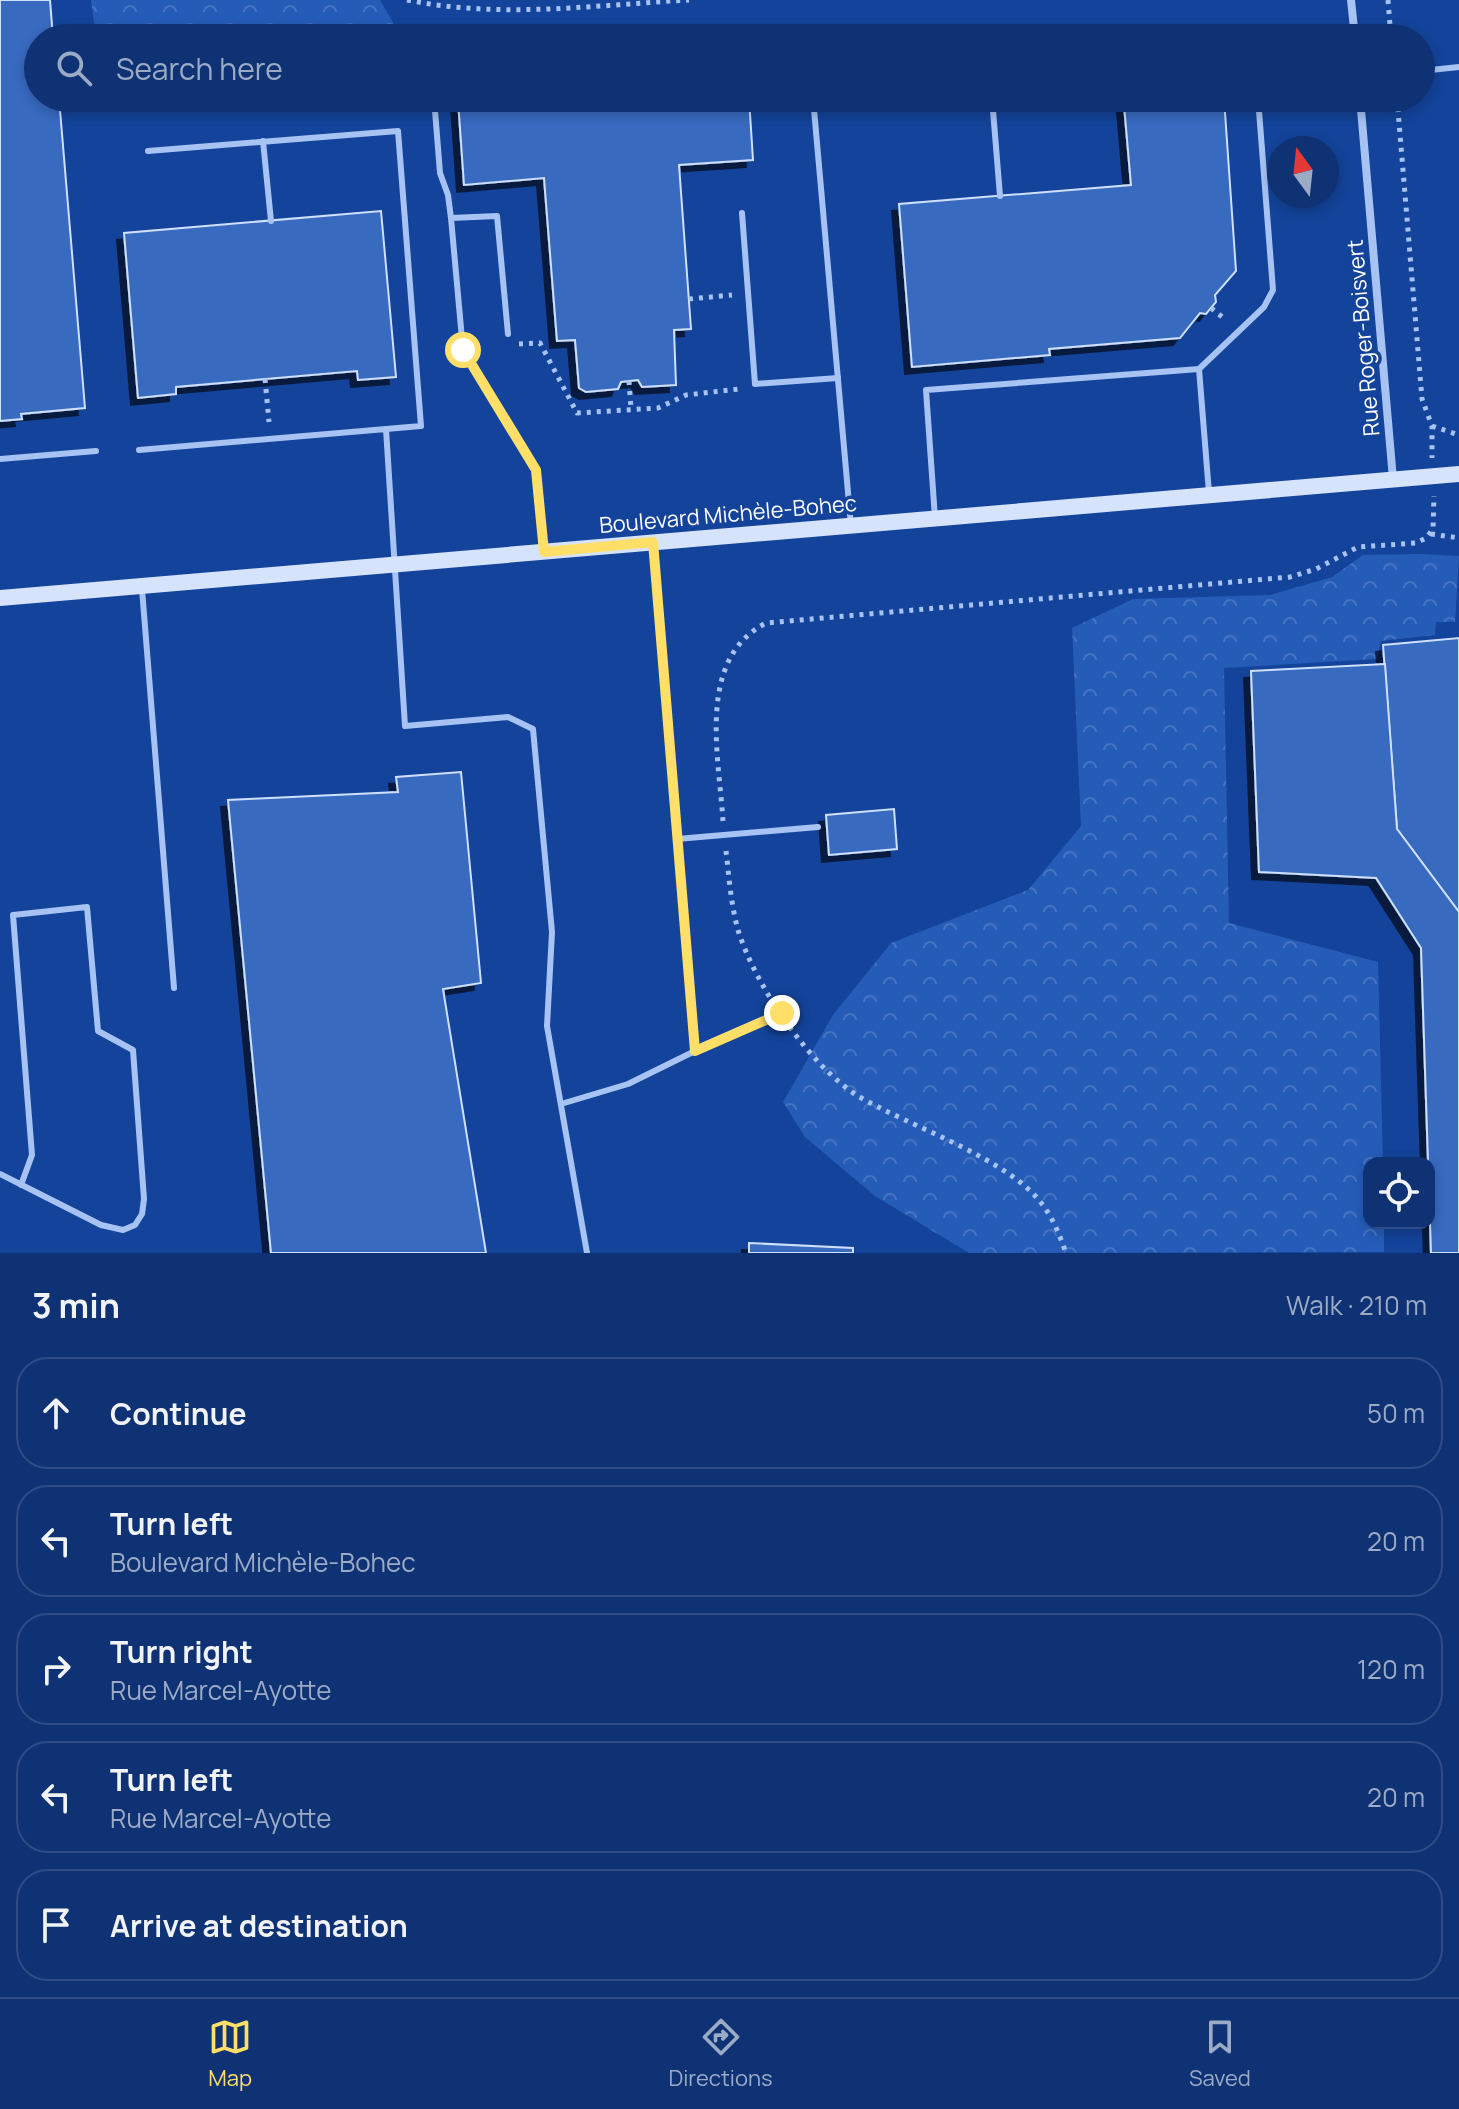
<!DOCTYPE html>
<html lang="en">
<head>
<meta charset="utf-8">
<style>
	body { margin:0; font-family:Manrope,sans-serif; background:#1c3e7c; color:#f1f3f6 }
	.controls { position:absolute; right:24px; bottom:24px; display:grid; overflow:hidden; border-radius:16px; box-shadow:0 4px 12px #0003 }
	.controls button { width:72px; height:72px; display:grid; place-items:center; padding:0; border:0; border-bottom:2px solid #2e4d86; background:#0e3274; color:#f1f3f6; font:40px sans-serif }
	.compass { position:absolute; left:1267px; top:136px; width:72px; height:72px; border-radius:50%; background:#0e3274; box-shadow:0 4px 12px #0003; rotate:345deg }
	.stop { position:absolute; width:24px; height:24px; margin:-18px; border:6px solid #ffdf68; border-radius:50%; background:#fff }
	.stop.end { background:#ffdf68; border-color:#fff; box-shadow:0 2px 8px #0008 }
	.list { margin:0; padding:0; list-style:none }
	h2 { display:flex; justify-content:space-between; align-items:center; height:104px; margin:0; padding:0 32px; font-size:34px }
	h2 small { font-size:26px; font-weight:400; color:#9baac5 }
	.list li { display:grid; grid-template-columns:52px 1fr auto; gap:24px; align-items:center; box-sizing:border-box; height:112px; margin:0 16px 16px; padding:0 16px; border:2px solid #2e4d86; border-radius:32px }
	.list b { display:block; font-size:30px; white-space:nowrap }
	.list p { margin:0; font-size:26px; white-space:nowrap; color:#9baac5 }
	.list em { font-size:26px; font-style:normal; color:#9baac5 }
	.icon { flex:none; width:44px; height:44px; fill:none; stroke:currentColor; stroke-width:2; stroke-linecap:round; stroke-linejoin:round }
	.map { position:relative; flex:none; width:1459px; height:1253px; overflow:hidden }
	.search { position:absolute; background:#0e3274; box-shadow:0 4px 12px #0003; left:24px; right:24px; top:24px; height:88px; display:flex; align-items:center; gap:20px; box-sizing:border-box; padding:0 28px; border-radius:44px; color:#9baac5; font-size:30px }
	.sheet { height:744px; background:#0e3274 }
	nav { display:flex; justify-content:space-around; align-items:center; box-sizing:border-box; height:112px; border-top:2px solid #2e4d86; background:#0e3274; font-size:22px; color:#9baac5 }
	nav a { display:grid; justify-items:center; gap:4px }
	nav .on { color:#ffdf68 }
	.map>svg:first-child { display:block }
	.forest { fill:url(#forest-crowns) }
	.building { fill:#376ac0; stroke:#cee0fd; stroke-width:2; filter:url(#shadow) }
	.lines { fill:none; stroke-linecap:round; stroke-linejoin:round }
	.path { stroke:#a6c3f3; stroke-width:5; stroke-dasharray:4 6; stroke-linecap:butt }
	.lane { stroke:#a6c3f3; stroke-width:6 }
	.street { stroke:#a6c3f3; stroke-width:8 }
	.secondary { stroke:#d5e3fd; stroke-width:16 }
	.route { stroke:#ffdf68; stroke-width:10 }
	.labels { text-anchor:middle; stroke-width:7; stroke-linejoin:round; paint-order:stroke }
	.street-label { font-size:22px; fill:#fff; stroke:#13439a }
</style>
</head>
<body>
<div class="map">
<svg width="1459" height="1253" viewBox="0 0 1459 1253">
	<defs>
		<pattern id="forest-crowns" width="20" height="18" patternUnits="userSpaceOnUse" patternTransform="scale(2)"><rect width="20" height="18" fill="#255cb8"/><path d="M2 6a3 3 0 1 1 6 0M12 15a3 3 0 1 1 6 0" fill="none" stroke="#4674c3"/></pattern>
		<filter id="shadow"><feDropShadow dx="-7" dy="7" stdDeviation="0" flood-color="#0009"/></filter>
	</defs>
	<rect width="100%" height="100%" fill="#13439a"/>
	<!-- forest -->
	<g class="forest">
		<path d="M91 0H380L402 38H96Z"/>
		<path d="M104 98H247L105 111Z"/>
		<path d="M1419 554 1459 556 1455 622H1436L1435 635 1381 641 1377 659 1224 668 1229 923 1378 962 1383 1163H1369V1223H1384V1252L969 1253 875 1196 805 1137 783 1102 833 1015 891 943 1028 890 1081 826 1072 628 1133 599 1270 595 1332 577 1363 555Z"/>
	</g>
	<!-- building -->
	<g class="building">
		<path d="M0 0H50L53 38H38V98H59L85 408 21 414 22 419 0 421Z"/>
		<path d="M488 98H749L753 160 679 165 691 329 674 330 676 385 642 387 638 380 621 382 618 389 586 392 579 388 575 340 557 341 544 178 464 185 458 100Z"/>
		<path d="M1224 98 1236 271 1215 295 1216 302 1206 314 1200 313 1180 338 1049 349 1050 355 912 367 899 204 1131 185 1124 105Z"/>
		<path d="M381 211 396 377 358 380 357 371 176 387V394L138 398 124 233Z"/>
		<path d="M1459 638V912L1397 829 1383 645Z"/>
		<path d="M1385 664 1397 829 1459 912V1253H1431L1421 948 1376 878 1259 872 1251 671Z"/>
		<path d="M461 772 481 983 443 989 486 1253H271L228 800 398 792 396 777Z"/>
		<path d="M894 809 897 849 829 855 826 815Z"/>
		<path d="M749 1243 853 1248V1253H749Z"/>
	</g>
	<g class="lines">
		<!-- path -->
		<g class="path">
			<path d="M407 0C500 19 595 5 689 0"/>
			<path d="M1388 0 1391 38"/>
			<path d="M1397 98 1422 399 1432 426V458"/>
			<path d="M689 299 732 295"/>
			<path d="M1211 308 1226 320"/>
			<path d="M519 344 540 343 577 413 658 408 686 395 739 389"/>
			<path d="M265 379 269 422"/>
			<path d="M629 381 631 409"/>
			<path d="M1432 426 1459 435"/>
			<path d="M1431 534 1459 538"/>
			<path d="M723 821C719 756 696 659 766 623L1290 577 1316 569 1358 547 1416 543 1426 538 1433 529 1434 496"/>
			<path d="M726 851C729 877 731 905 738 930 755 985 809 1065 858 1096 908 1126 1008 1158 1042 1204 1053 1218 1060 1236 1066 1253"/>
			<path d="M710 1044 782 1013"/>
		</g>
		<!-- lane -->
		<g class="lane">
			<path d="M1421 71 1459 67"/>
			<path d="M434 98 440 173 448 195 451 218"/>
			<path d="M813 98 851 526"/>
			<path d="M992 98 1000 196"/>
			<path d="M263 141 271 221"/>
			<path d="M148 151 398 131 421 426 386 429"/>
			<path d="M742 213 755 384 838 378"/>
			<path d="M508 334 497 216 451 218 463 350 536 470 544 551"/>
			<path d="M1199 369 1209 493"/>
			<path d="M139 450 386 429 405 726 508 717 533 729 552 932 547 1026 587 1253"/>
			<path d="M0 459 96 451"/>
			<path d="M935 518 926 390 1199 369 1264 307 1273 290 1258 98"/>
			<path d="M142 589 174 988"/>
			<path d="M677 839 818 827"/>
			<path d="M561 1104 628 1084 695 1051"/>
			<path d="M0 1174 101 1225 123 1230 135 1225 142 1214 144 1199 133 1050 98 1031 87 907 13 915 32 1155 21 1185"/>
		</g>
		<!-- street -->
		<g class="street">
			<path d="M1351 0 1355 38"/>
			<path d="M1360 98 1393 479"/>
			<path d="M653 542 695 1051"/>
		</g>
		<!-- secondary -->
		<path class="secondary" d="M0 598 1459 474"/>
	</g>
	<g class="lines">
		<!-- route -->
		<path class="route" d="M463 350 536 470 544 552 653 542 695 1051 782 1013"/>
	</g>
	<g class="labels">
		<!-- street labels -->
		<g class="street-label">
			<text transform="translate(1363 338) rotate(-95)" y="8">Rue Roger-Boisvert</text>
			<text transform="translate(728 514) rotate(-5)" y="8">Boulevard Michèle-Bohec</text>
		</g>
	</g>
</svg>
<div class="controls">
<button><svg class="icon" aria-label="locate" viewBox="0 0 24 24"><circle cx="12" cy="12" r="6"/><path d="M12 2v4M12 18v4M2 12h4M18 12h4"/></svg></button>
</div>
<svg class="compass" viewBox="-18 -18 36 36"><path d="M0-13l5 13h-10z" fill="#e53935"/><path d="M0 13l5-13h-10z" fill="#9baac5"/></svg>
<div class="stop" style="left:463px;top:350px"></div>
<div class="stop end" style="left:782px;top:1013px"></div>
<div class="search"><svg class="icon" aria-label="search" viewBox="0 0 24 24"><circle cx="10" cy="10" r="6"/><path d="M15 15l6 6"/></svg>Search here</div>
</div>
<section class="sheet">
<h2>3 min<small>Walk · 210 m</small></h2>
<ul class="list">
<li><svg class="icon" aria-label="ahead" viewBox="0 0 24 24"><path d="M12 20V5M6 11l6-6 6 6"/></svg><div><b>Continue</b></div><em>50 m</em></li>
<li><svg class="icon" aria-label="left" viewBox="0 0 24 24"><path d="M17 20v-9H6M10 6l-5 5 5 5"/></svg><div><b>Turn left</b><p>Boulevard Michèle-Bohec</p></div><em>20 m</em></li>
<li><svg class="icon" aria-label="right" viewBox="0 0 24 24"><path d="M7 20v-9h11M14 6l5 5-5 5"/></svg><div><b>Turn right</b><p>Rue Marcel-Ayotte</p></div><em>120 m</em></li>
<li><svg class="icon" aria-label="left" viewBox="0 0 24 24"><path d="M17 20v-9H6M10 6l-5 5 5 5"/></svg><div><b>Turn left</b><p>Rue Marcel-Ayotte</p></div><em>20 m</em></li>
<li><svg class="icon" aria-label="arrive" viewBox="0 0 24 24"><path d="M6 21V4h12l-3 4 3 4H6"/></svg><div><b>Arrive at destination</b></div></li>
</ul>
</section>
<nav>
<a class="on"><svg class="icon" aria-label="map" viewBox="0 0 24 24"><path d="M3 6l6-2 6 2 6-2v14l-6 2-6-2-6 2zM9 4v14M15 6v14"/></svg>Map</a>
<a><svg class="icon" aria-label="directions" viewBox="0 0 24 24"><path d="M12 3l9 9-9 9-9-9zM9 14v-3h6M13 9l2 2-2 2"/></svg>Directions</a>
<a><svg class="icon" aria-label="saved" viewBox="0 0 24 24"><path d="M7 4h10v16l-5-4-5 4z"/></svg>Saved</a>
</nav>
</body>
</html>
